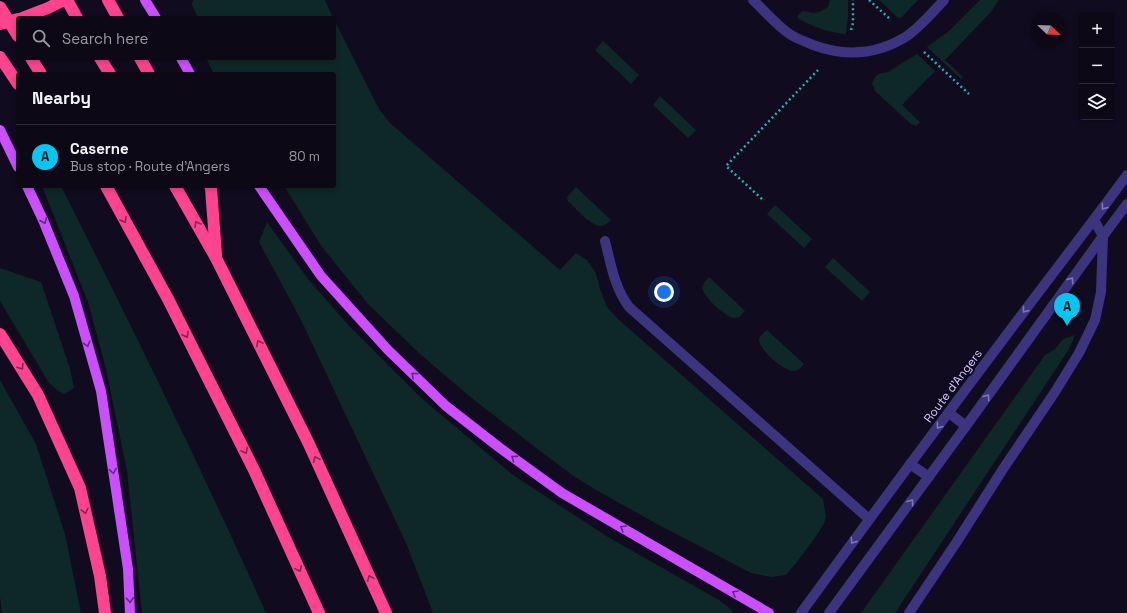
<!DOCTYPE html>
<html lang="en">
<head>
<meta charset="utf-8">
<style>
	body { margin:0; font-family:"Space Grotesk",sans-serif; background:#15111f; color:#f1f3f6 }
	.controls { position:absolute; right:12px; top:12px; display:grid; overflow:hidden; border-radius:4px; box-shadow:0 2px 6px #0003 }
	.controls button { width:36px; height:36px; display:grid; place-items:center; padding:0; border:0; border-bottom:1px solid #2c2935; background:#0c0816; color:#f1f3f6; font:20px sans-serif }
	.compass { position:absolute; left:1031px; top:12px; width:36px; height:36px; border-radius:50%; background:#0c0816; box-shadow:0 2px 6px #0003; rotate:113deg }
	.you { position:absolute; left:664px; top:292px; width:14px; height:14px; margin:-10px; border:3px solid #fff; border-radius:50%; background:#1a73e8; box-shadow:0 0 0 6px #1a73e833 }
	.badge { display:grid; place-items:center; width:26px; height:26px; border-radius:50%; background:#00c7f3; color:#111; font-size:13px; font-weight:700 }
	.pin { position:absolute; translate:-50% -33px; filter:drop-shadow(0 1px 2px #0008) }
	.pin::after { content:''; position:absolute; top:21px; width:14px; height:12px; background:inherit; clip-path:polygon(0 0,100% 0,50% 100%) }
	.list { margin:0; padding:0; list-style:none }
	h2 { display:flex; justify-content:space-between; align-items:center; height:52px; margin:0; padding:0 16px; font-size:17px }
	h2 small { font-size:13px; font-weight:400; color:#9a9aa1 }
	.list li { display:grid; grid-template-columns:26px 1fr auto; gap:12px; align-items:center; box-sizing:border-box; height:64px; padding:0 16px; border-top:1px solid #2c2935 }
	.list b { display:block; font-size:15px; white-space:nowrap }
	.list p { margin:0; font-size:13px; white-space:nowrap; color:#9a9aa1 }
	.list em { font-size:13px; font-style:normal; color:#9a9aa1 }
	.icon { flex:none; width:22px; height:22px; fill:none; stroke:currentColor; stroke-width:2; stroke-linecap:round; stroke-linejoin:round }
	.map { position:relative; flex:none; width:1127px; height:613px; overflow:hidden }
	.search { position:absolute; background:#0c0816; box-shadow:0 2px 6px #0003; left:16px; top:16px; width:320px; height:44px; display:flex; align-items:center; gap:10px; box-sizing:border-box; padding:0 14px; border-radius:4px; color:#9a9aa1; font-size:15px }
	.panel { position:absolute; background:#0c0816; box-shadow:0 2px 6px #0003; left:16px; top:72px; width:320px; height:116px; border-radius:4px }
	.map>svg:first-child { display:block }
	.green { fill:#0e2728 }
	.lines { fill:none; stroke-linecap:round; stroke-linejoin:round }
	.path { stroke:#28b0b3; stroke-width:2.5; stroke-dasharray:2 3; stroke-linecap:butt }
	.minor { stroke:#3d347f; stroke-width:10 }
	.major { stroke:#cb4fff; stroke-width:10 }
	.highway { stroke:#ff438e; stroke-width:12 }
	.highway-bridge { stroke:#ff438e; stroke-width:12 }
	.oneway { stroke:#8077b9 }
	.oneway2 { stroke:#882756 }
	.oneway3 { stroke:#642a83 }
	.labels { text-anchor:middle; stroke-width:4; stroke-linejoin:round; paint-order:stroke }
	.street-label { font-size:12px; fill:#d3c8ff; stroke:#100b1e }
</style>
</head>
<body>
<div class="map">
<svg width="1127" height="613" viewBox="0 0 1127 613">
	<rect width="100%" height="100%" fill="#100b1e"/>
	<!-- green -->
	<g class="green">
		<path d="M193 0H325L333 18H198L192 5Z"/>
		<path d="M830 0H848V16L846 34C826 32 817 28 799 19L797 17 801 12 803 11 814 13 821 11 828 7Z"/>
		<path d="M879 0H918L901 18H898Z"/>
		<path d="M980 0H999L990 13 945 60 963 77 961 79 927 47 949 31Z"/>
		<path d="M334 19 379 109 390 123 560 270 576 253 587 260 596 273 600 289 607 307 618 319 823 499 826 517 824 523 819 532 797 562 786 575 771 577 751 573 657 524 596 490 575 477 548 457 474 400 420 354 368 304 322 247 284 186H334V74H214L206 58H334Z"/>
		<path d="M603 41 639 75 631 84 595 50Z"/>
		<path d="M917 54 935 71 902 105 920 122 916 126 911 124 875 91 872 83 876 76 879 74 888 72Z"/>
		<path d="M660 96 696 130 688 138 653 105Z"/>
		<path d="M42 186H61C132 327 202 469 266 613H142L127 471 106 369 88 302Z"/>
		<path d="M576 187 611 220C608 223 605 226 600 226 591 226 575 208 568 201L567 197Z"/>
		<path d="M775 205 812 239 804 248 767 214Z"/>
		<path d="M267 222 308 279 351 328 420 397 513 475 608 537 719 600 732 610 733 613H433L406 543 301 320 259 242Z"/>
		<path d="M833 258 870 292 862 301 825 267Z"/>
		<path d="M0 268 41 282 70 369 74 388 64 394 57 390 49 383 0 301Z"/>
		<path d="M709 277 745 311C742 314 740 318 735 318 727 319 702 296 702 287 703 283 706 280 709 277Z"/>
		<path d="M767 330 804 364C801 367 799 371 794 371 785 372 758 349 759 339 760 335 764 333 767 330Z"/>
		<path d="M1075 335 1069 349 895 613H861L1045 355 1055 349 1063 339Z"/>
		<path d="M0 380 36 444 65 534 81 613H2L0 597Z"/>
	</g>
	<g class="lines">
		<!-- path -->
		<g class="path">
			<path d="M869 0 890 19"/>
			<path d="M851 30 853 23V0"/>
			<path d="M924 52 969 94"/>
			<path d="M762 199 726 166 818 70"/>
		</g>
		<!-- minor -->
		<g class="minor">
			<path d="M753 0C765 11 777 26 791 35 798 39 806 42 813 45 846 57 877 55 907 36 921 26 933 12 944 0"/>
			<path d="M605 241C611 264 614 287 629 307L869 519"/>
			<path d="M949 413 966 426"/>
			<path d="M910 464 929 477"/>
			<path d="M801 613C873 514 946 415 1020 317 1055 270 1092 223 1127 175"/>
			<path d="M829 613 966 426 1103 236 1127 204"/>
			<path d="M909 613 956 543 1003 469 1055 392 1079 353 1095 320 1101 292 1103 236 1094 220"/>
		</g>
		<!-- major -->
		<g class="major">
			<path d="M145 0 156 18"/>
			<path d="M181 58 190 74"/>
			<path d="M0 130 18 167"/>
			<path d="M27 186 43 220 74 296 101 391 128 569 130 613"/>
			<path d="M259 186 321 276 388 350 446 406 500 448 562 493 769 613"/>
		</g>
		<!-- highway -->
		<g class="highway">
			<path d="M67 0 77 18"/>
			<path d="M108 0 118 18"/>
			<path d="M0 7 18 36"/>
			<path d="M22 18 48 8 64 0"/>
			<path d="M0 57 18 84"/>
			<path d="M31 58 41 74"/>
			<path d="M100 58 110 74"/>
			<path d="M140 58 149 74"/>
			<path d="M106 186 168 299 254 470 319 613"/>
			<path d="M175 186 216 258 308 442 386 613"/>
			<path d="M210 186 211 188 216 255"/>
			<path d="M0 334 38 395 80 488 100 576 105 613"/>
		</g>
		<!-- highway-bridge -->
		<path class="highway-bridge" d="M0 24 18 19"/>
	</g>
	<!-- one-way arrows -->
	<defs><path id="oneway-chevron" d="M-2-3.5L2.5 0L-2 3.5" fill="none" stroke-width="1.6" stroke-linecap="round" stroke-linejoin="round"/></defs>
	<g class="oneway">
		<use href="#oneway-chevron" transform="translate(1104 207) rotate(126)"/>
		<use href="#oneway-chevron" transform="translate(1071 280) rotate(-54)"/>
		<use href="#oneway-chevron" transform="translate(1025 310) rotate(128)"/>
		<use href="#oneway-chevron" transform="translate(987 397) rotate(-54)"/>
		<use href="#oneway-chevron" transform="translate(939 426) rotate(127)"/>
		<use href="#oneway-chevron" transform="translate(911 502) rotate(-54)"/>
		<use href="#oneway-chevron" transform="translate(853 541) rotate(126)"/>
	</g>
	<g class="oneway2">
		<use href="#oneway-chevron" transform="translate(124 220) rotate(61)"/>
		<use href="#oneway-chevron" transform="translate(197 224) rotate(-120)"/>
		<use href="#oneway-chevron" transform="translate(186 335) rotate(63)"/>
		<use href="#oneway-chevron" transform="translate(259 343) rotate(-117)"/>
		<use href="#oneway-chevron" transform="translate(21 367) rotate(58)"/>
		<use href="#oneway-chevron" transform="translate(245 451) rotate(63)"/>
		<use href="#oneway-chevron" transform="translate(316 459) rotate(-114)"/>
		<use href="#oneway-chevron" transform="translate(85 511) rotate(77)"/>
		<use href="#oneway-chevron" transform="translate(299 569) rotate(66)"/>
		<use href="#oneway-chevron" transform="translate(370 578) rotate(-114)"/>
	</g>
	<g class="oneway3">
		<use href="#oneway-chevron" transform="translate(44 221) rotate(67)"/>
		<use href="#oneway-chevron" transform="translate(87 344) rotate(74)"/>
		<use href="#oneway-chevron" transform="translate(414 375) rotate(-137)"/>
		<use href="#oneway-chevron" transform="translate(514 458) rotate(-144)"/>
		<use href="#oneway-chevron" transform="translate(113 471) rotate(81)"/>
		<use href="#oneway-chevron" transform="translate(623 528) rotate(-150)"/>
		<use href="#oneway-chevron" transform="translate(735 593) rotate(-150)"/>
		<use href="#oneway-chevron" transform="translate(130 600) rotate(87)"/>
	</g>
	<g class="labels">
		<!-- street labels -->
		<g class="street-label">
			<text transform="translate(953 386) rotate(-53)" y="4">Route d’Angers</text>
		</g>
	</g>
</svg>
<div class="controls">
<button>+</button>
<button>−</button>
<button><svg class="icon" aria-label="layers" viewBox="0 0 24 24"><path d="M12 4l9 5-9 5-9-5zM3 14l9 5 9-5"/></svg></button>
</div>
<svg class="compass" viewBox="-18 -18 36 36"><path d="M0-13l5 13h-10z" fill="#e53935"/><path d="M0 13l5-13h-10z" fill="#9a9aa1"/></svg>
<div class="you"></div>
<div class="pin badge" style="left:1067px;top:326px">A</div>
<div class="search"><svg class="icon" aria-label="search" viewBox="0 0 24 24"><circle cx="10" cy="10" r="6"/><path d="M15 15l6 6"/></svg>Search here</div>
<section class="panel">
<h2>Nearby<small></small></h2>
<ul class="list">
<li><span class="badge">A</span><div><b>Caserne</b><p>Bus stop · Route d’Angers</p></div><em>80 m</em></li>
</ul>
</section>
</div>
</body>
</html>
